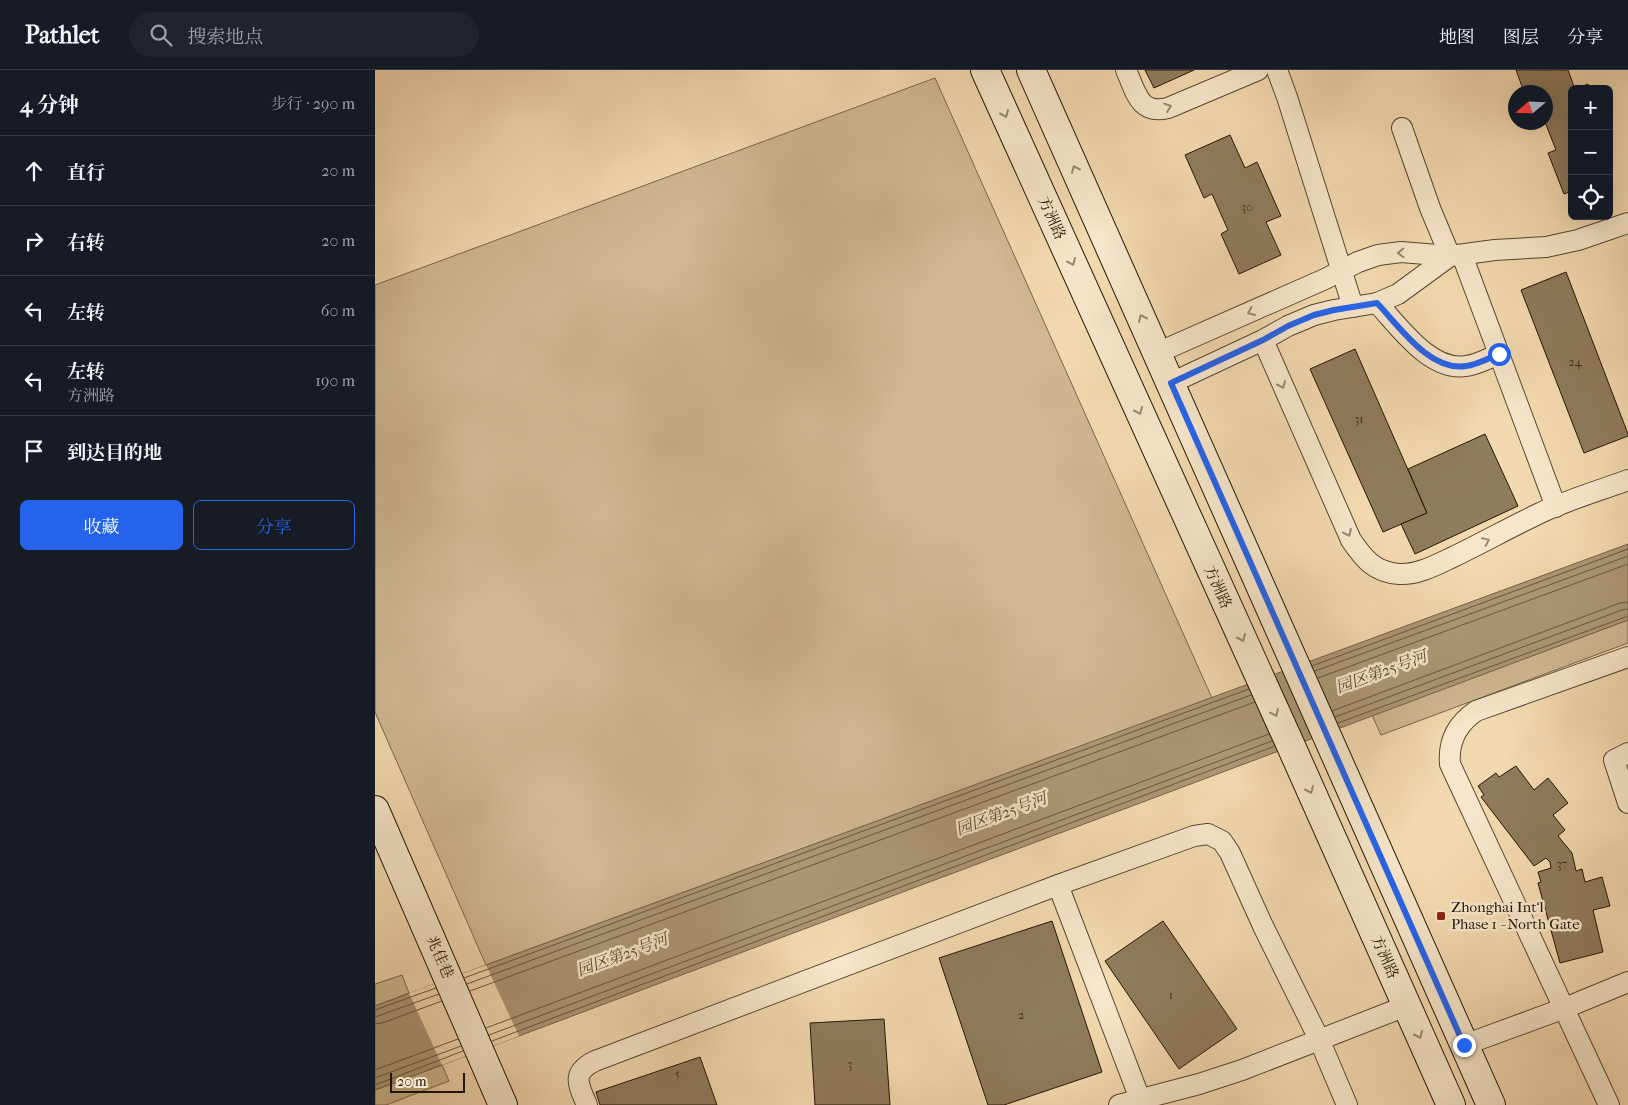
<!DOCTYPE html>
<html lang="zh">
<head>
<meta charset="utf-8">
<style>
	body { margin:0; font-family:"IM FELL French Canon","Noto Serif SC",serif; background:#20242c; color:#f1f3f6 }
	.controls { position:absolute; right:15px; top:15px; display:grid; overflow:hidden; border-radius:8px; box-shadow:0 5px 20px #0002 }
	.controls button { width:45px; height:45px; display:grid; place-items:center; padding:0; border:0; border-bottom:1px solid #363941; background:#171b24; color:#f1f3f6; font:25px sans-serif }
	.compass { position:absolute; left:1133px; top:15px; width:45px; height:45px; border-radius:50%; background:#171b24; box-shadow:0 5px 20px #0002; rotate:251deg }
	.scale { position:absolute; left:15px; bottom:12px; width:75px; box-sizing:border-box; padding-left:5px; border:2px solid #221606; border-top:0; font-size:14px; line-height:18px; white-space:nowrap; color:#221606; -webkit-text-stroke:4px #f7e6cb; paint-order:stroke }
	.stop { position:absolute; width:15px; height:15px; margin:-11px; border:4px solid #2563eb; border-radius:50%; background:#fff }
	.stop.end { background:#2563eb; border-color:#fff; box-shadow:0 1px 5px #0008 }
	.list { margin:0; padding:0; list-style:none }
	h2 { display:flex; justify-content:space-between; align-items:center; height:65px; margin:0; padding:0 20px; font-size:21px }
	h2 small { font-size:16px; font-weight:400; color:#9ea1a6 }
	.list li { display:grid; grid-template-columns:32px 1fr auto; gap:15px; align-items:center; box-sizing:border-box; height:70px; padding:0 20px; border-top:1px solid #363941 }
	.list b { display:block; font-size:19px; white-space:nowrap }
	.list p { margin:0; font-size:16px; white-space:nowrap; color:#9ea1a6 }
	.list em { font-size:16px; font-style:normal; color:#9ea1a6 }
	.actions { display:flex; gap:10px; padding:15px 20px }
	.actions a { flex:1; padding:11px 0; border:1px solid #2563eb; border-radius:8px; text-align:center; font-size:18px; color:#2563eb }
	.actions .main { background:#2563eb; color:#fff }
	.icon { flex:none; width:28px; height:28px; fill:none; stroke:currentColor; stroke-width:2; stroke-linecap:round; stroke-linejoin:round }
	.map { position:relative; flex:none; width:1253px; height:1035px; overflow:hidden }
	header { display:flex; align-items:center; gap:30px; box-sizing:border-box; height:70px; padding:0 25px; background:#171b24; border-bottom:1px solid #363941 }
	header strong { font-size:24px }
	nav { display:flex; gap:28px; margin-inline-start:auto; font-size:18px }
	.search { width:350px; height:45px; background:#20242c; display:flex; align-items:center; gap:12px; box-sizing:border-box; padding:0 18px; border-radius:28px; color:#9ea1a6; font-size:19px }
	main { display:flex }
	aside { flex:1; background:#171b24 }
	.map>svg:first-child { display:block }
	.green { fill:#cfb892; stroke:#78674c }
	.water { fill:#ac9776; stroke:#756349 }
	.pier { fill:#f3d9af }
	.lines { fill:none; stroke-linecap:round; stroke-linejoin:round }
	.shore { stroke:#67563e; stroke-width:1 }
	.building { fill:#8f7b5e; stroke:#221606 }
	.street-casing { stroke:#564730; stroke-width:22 }
	.secondary-casing { stroke:#221606; stroke-width:30 }
	.street { stroke:#f7e6cb; stroke-width:20 }
	.secondary { stroke:#f7e6cb; stroke-width:28 }
	.oneway { stroke:#978872 }
	.route { stroke:#2563eb; stroke-width:6 }
	.poi-dot { fill:#8f2418; stroke:#f7e6cb; stroke-width:2 }
	.labels { text-anchor:middle; stroke-width:5; stroke-linejoin:round; paint-order:stroke }
	.number-label { font-size:12px; fill:#3d2f1c }
	.street-label { font-size:15px; fill:#221606; stroke:#f7e6cb }
	.poi-label { font-size:15px; fill:#221606; stroke:#f7e6cb; text-anchor:start }
	.water-label { font-size:16px; font-style:italic; fill:#594a33; stroke:#f7e6cb }
</style>
</head>
<body>
<header>
<strong>Pathlet</strong>
<div class="search"><svg class="icon" aria-label="search" viewBox="0 0 24 24"><circle cx="10" cy="10" r="6"/><path d="M15 15l6 6"/></svg>搜索地点</div>
<nav><a>地图</a><a>图层</a><a>分享</a></nav>
</header>
<main>
<aside>
<h2>4 分钟<small>步行 · 290 m</small></h2>
<ul class="list">
<li><svg class="icon" aria-label="ahead" viewBox="0 0 24 24"><path d="M12 20V5M6 11l6-6 6 6"/></svg><div><b>直行</b></div><em>20 m</em></li>
<li><svg class="icon" aria-label="right" viewBox="0 0 24 24"><path d="M7 20v-9h11M14 6l5 5-5 5"/></svg><div><b>右转</b></div><em>20 m</em></li>
<li><svg class="icon" aria-label="left" viewBox="0 0 24 24"><path d="M17 20v-9H6M10 6l-5 5 5 5"/></svg><div><b>左转</b></div><em>60 m</em></li>
<li><svg class="icon" aria-label="left" viewBox="0 0 24 24"><path d="M17 20v-9H6M10 6l-5 5 5 5"/></svg><div><b>左转</b><p>方洲路</p></div><em>190 m</em></li>
<li><svg class="icon" aria-label="arrive" viewBox="0 0 24 24"><path d="M6 21V4h12l-3 4 3 4H6"/></svg><div><b>到达目的地</b></div></li>
</ul>
<div class="actions"><a class="main">收藏</a><a>分享</a></div>
</aside>
<div class="map">
<svg width="1253" height="1035" viewBox="0 0 1253 1035">
	<rect width="100%" height="100%" fill="#f3d9af"/>
	<filter id="stains"><feTurbulence type="fractalNoise" baseFrequency=".004" numOctaves="4"/><feColorMatrix values="0 0 0 0 .2 0 0 0 0 .09 0 0 0 0 .02 0 0 0 .5 -.17"/></filter>
	<radialGradient id="worn" r=".72"><stop offset=".6" stop-color="#630" stop-opacity="0"/><stop offset="1" stop-color="#630" stop-opacity=".3"/></radialGradient>
	<!-- green -->
	<g class="green">
		<path d="M560 8 837 628 111 895 0 642V215Z"/>
		<path d="M1253 550V573L1006 665 997 645Z"/>
		<path d="M27 905 34 923 0 936V914Z"/>
		<path d="M67 995 74 1011 11 1035H0V1020Z"/>
	</g>
	<!-- water -->
	<path class="water" d="M1253 474V550L0 1020V936Z"/>
	<!-- pier -->
	<path class="pier" d="M111 895 144 966 67 995 34 923Z"/>
	<g class="lines">
		<!-- shore -->
		<g class="shore">
			<path d="M937 596 1253 479"/>
			<path d="M940 601 1253 486"/>
			<path d="M943 608 1253 494"/>
			<path d="M957 641 1245 533 1253 532"/>
			<path d="M960 647 1247 540 1253 539"/>
			<path d="M963 653 1253 546"/>
			<path d="M89 908 874 619"/>
			<path d="M92 914 876 625"/>
			<path d="M95 921 880 632"/>
			<path d="M0 940 61 918"/>
			<path d="M0 947 64 924"/>
			<path d="M0 954 7 953 67 931"/>
			<path d="M111 958 894 664"/>
			<path d="M114 965 897 671"/>
			<path d="M117 971 900 676"/>
			<path d="M0 1000 83 969"/>
			<path d="M0 1008 86 976"/>
			<path d="M0 1015 88 981"/>
		</g>
	</g>
	<!-- building -->
	<g class="building">
		<path d="M770 0H819L779 18Z"/>
		<path d="M1141 0H1193L1200 19H1197V121L1189 124 1173 83 1181 80 1170 52V22H1149Z"/>
		<path d="M1213 14 1215 19H1200Z"/>
		<path d="M855 65 870 98 882 92 906 146 891 152 906 185 864 204 846 164 853 160 837 124 829 128 810 85Z"/>
		<path d="M1191 202 1253 364V366L1209 383 1146 220Z"/>
		<path d="M980 279 1052 443 1008 462 935 299Z"/>
		<path d="M1110 364 1143 436 1040 484 1026 454 1052 443 1033 399Z"/>
		<path d="M1141 696 1159 720 1173 708 1193 733 1178 745 1190 760 1183 766 1197 783 1201 801 1207 799 1210 812 1227 807 1235 836 1218 840 1228 882 1185 893 1163 813 1166 812 1163 802 1176 798 1175 792 1171 788 1159 796 1106 727 1109 725 1103 716 1121 703 1124 707Z"/>
		<path d="M677 851 727 1002 629 1035H613L564 888Z"/>
		<path d="M788 851 862 959 804 999 730 891Z"/>
		<path d="M509 949 515 1035H440L435 953Z"/>
		<path d="M325 987 342 1035H225L221 1022Z"/>
	</g>
	<g class="lines">
		<defs>
			<g id="street">
				<path d="M751 0C761 22 764 45 793 38L883 0"/>
				<path d="M902 0 912 27 978 237"/>
				<path d="M1027 58 1055 138 1075 186"/>
				<path d="M1087 185 1181 437"/>
				<path d="M1002 233C1024 256 1055 302 1091 296 1102 295 1114 288 1124 284"/>
				<path d="M888 270 976 470C989 489 999 502 1024 504 1043 505 1061 495 1078 487 1107 473 1134 458 1163 444 1192 430 1223 421 1253 410"/>
				<path d="M782 283 950 209 983 192 1003 185 1026 182 1075 186 1120 180 1171 177 1203 170 1253 153"/>
				<path d="M796 313 888 270 913 256 939 245 959 240 1002 233 1023 224 1075 186"/>
				<path d="M1253 683 1239 690 1253 733"/>
				<path d="M683 815 765 1029"/>
				<path d="M1089 975 1190 938 1253 912"/>
				<path d="M212 1035C203 1014 196 1003 220 991L683 815 819 766 833 764 847 771 855 783 888 856 944 969 972 1035"/>
				<path d="M744 1035 824 1014 867 1000 1031 936"/>
				<path d="M1234 1035 1075 694C1073 671 1082 654 1101 641L1253 587"/>
			</g>
			<g id="secondary">
				<path d="M610 0 916 676 1076 1035"/>
				<path d="M656 0 1116 1035"/>
				<path d="M0 740 128 1035"/>
			</g>
		</defs>
		<!-- street casing -->
		<use href="#street" class="street-casing"/>
		<!-- secondary casing -->
		<use href="#secondary" class="secondary-casing"/>
		<!-- street -->
		<use href="#street" class="street"/>
		<!-- secondary -->
		<use href="#secondary" class="secondary"/>
	</g>
	<!-- one-way arrows -->
	<defs><path id="oneway-chevron" d="M-2-3.5L2.5 0L-2 3.5" fill="none" stroke-width="1.6" stroke-linecap="round" stroke-linejoin="round" transform="scale(1.25)"/></defs>
	<g class="oneway">
		<use href="#oneway-chevron" transform="translate(793 37) rotate(-19)"/>
		<use href="#oneway-chevron" transform="translate(630 44) rotate(66)"/>
		<use href="#oneway-chevron" transform="translate(700 99) rotate(-114)"/>
		<use href="#oneway-chevron" transform="translate(1026 183) rotate(178)"/>
		<use href="#oneway-chevron" transform="translate(697 192) rotate(66)"/>
		<use href="#oneway-chevron" transform="translate(876 242) rotate(156)"/>
		<use href="#oneway-chevron" transform="translate(767 248) rotate(-114)"/>
		<use href="#oneway-chevron" transform="translate(907 315) rotate(66)"/>
		<use href="#oneway-chevron" transform="translate(764 341) rotate(66)"/>
		<use href="#oneway-chevron" transform="translate(973 463) rotate(65)"/>
		<use href="#oneway-chevron" transform="translate(1111 471) rotate(-26)"/>
		<use href="#oneway-chevron" transform="translate(867 568) rotate(66)"/>
		<use href="#oneway-chevron" transform="translate(900 643) rotate(65)"/>
		<use href="#oneway-chevron" transform="translate(935 720) rotate(66)"/>
		<use href="#oneway-chevron" transform="translate(1044 965) rotate(66)"/>
	</g>
	<g class="lines">
		<!-- route -->
		<path class="route" d="M1089 975 796 313 888 270 913 256 939 245 959 240 1002 233C1024 256 1055 302 1091 296 1102 295 1114 288 1124 284"/>
	</g>
	<!-- markers -->
	<rect class="poi-dot" x="1061" y="841" width="10" height="10" rx="2.5"/>
	<g class="labels">
		<!-- number labels -->
		<g class="number-label">
			<text x="872" y="141">30</text>
			<text x="1200" y="296">24</text>
			<text x="984" y="353">31</text>
			<text x="1187" y="798">37</text>
			<text x="796" y="929">1</text>
			<text x="646" y="949">2</text>
			<text x="475" y="998">3</text>
			<text x="302" y="1008">5</text>
		</g>
		<!-- street labels -->
		<g class="street-label">
			<text transform="translate(677 148) rotate(66)" y="5">方洲路</text>
			<text transform="translate(843 517) rotate(66)" y="5">方洲路</text>
			<text transform="translate(65 887) rotate(66)" y="5">兆佳巷</text>
			<text transform="translate(1010 887) rotate(66)" y="5">方洲路</text>
		</g>
		<!-- poi labels -->
		<g class="poi-label">
			<text x="1076" y="842">Zhonghai Int‘l<tspan x="1076" dy="17">Phase 1 - North Gate</tspan></text>
		</g>
		<!-- water labels -->
		<g class="water-label">
			<text transform="translate(1006 601) rotate(-20)" y="6">园区第25号河</text>
			<text transform="translate(626 743) rotate(-20)" y="6">园区第25号河</text>
			<text transform="translate(247 884) rotate(-20)" y="6">园区第25号河</text>
		</g>
	</g>
	<rect width="100%" height="100%" filter="url(#stains)"/>
	<rect width="100%" height="100%" fill="url(#worn)"/>
</svg>
<div class="controls">
<button>+</button>
<button>−</button>
<button><svg class="icon" aria-label="locate" viewBox="0 0 24 24"><circle cx="12" cy="12" r="6"/><path d="M12 2v4M12 18v4M2 12h4M18 12h4"/></svg></button>
</div>
<svg class="compass" viewBox="-18 -18 36 36"><path d="M0-13l5 13h-10z" fill="#e53935"/><path d="M0 13l5-13h-10z" fill="#9ea1a6"/></svg>
<div class="scale">20 m</div>
<div class="stop" style="left:1124px;top:284px"></div>
<div class="stop end" style="left:1089px;top:975px"></div>
</div>
</main>
</body>
</html>
